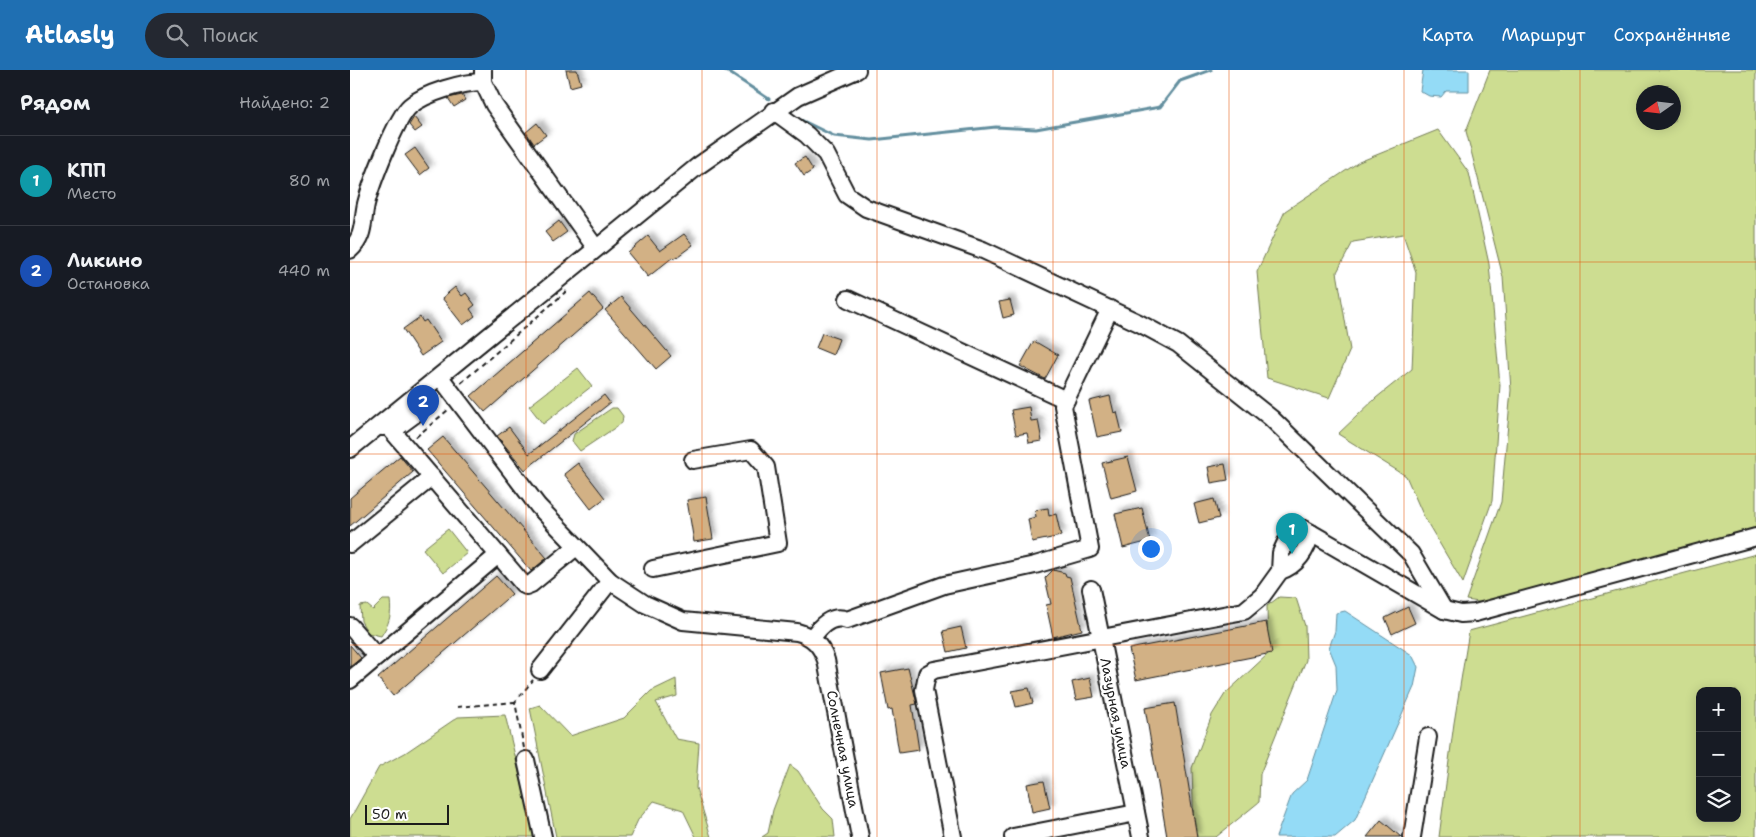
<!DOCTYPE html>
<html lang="ru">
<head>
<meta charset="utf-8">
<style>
	body { margin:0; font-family:"Shantell Sans",sans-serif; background:#242831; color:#f1f3f6 }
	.controls { position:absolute; right:15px; bottom:15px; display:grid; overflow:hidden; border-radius:10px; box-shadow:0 2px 12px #0003 }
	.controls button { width:45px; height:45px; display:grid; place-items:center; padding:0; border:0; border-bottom:1px solid #363941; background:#171b24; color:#f1f3f6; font:25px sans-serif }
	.compass { position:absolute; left:1286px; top:15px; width:45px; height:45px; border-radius:50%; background:#171b24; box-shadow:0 2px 12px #0003; rotate:256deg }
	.scale { position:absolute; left:15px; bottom:12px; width:84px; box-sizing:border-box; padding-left:5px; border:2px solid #1c1c1c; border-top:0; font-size:14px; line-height:18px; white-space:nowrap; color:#1c1c1c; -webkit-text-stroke:4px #fff; paint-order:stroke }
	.you { position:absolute; left:800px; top:478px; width:18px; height:18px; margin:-12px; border:4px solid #fff; border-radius:50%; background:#1a73e8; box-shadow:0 0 0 8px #1a73e833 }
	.badge { display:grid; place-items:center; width:32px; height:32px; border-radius:50%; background:#1f6fb2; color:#fff; font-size:16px; font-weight:700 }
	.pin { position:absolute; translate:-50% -41px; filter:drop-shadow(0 1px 2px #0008) }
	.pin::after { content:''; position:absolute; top:26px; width:18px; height:15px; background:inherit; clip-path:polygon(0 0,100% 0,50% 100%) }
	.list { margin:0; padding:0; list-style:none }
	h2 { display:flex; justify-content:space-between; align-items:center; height:65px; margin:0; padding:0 20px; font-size:21px }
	h2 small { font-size:16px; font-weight:400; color:#9ea1a6 }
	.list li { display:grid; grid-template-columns:32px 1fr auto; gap:15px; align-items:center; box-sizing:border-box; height:90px; padding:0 20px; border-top:1px solid #363941 }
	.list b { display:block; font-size:19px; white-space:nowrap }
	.list p { margin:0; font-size:16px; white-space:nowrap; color:#9ea1a6 }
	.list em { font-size:16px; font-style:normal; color:#9ea1a6 }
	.icon { flex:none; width:28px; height:28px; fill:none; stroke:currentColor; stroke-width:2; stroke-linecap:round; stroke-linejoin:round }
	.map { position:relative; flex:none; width:1406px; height:767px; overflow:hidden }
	header { display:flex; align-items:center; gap:30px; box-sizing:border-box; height:70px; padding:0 25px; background:#1f6fb2; color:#fff }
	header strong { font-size:24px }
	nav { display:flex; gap:28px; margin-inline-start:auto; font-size:18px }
	.search { width:350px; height:45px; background:#242831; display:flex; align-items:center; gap:12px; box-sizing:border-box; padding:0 18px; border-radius:28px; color:#9ea1a6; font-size:19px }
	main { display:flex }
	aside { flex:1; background:#171b24 }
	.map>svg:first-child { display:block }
	.green { fill:#cddd91; stroke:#747c56; fill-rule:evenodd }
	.water { fill:#94dbf6; stroke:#648f9f }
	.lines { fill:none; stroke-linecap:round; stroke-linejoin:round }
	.stream { stroke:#648f9f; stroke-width:3 }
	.building { fill:#d2b185; stroke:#1c1c1c; filter:url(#shadow) }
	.minor-casing { stroke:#1c1c1c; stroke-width:20 }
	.path { stroke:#1c1c1c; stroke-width:2; stroke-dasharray:5 4; stroke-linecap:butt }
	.minor { stroke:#fff; stroke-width:16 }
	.grid { fill:none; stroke:#e8590c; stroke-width:1; stroke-opacity:0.55 }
	.labels { text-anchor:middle; stroke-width:4.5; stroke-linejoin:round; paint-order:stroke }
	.street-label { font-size:14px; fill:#1c1c1c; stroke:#fff }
</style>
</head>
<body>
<header>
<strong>Atlasly</strong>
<div class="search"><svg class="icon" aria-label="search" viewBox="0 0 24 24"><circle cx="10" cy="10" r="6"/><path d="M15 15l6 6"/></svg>Поиск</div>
<nav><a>Карта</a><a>Маршрут</a><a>Сохранённые</a></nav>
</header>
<main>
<aside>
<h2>Рядом<small>Найдено: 2</small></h2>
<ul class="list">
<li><span class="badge" style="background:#0f9aa8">1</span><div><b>КПП</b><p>Место</p></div><em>80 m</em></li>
<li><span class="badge" style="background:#1a4fb4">2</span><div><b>Ликино</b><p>Остановка</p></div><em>440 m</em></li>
</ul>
</aside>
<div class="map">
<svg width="1406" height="767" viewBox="0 0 1406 767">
	<defs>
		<filter id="shadow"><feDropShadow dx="4.5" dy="-4.5" stdDeviation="2.5" flood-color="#0004"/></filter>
	</defs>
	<rect width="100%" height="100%" fill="#fff"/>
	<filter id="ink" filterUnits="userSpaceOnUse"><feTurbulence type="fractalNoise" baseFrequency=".02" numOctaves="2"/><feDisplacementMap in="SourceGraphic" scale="10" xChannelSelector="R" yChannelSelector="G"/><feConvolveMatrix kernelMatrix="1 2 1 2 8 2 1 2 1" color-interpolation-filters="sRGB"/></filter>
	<g filter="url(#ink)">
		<!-- green -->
		<g class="green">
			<path d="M1140 0H1406V458L1135 533 1116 530 1151 432 1161 320 1153 207 1116 61ZM1294 22H1324V52H1294Z"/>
			<path d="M1088 60 1119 103 1139 194 1150 315 1142 431 1113 513 1074 447 1056 406 988 364 1026 328 1062 299 1066 202 1053 164 1003 172 987 202 1000 280 979 328 917 308 907 202 935 141 1009 92Z"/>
			<path d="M228 298 242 316 193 354 179 336Z"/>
			<path d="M262 338H267L273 346 272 353 230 381 222 371 224 364Z"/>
			<path d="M98 459 117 483 93 503 73 479Z"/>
			<path d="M1406 484V767H1089L1104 653 1119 561ZM1350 621H1387V748H1350Z"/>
			<path d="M929 527 946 528 955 556 956 590 910 704 909 732 866 767H842L844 761 842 698 862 645 875 624 918 584 917 536Z"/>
			<path d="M33 530H40C42 545 39 554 31 566L18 563 11 551 10 536 17 535 23 540Z"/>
			<path d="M326 609 327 626 306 632 326 669 349 673 346 718 361 767H346L333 740 304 731 288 750 280 767H206L180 638 190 635 220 666 274 648 301 621Z"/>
			<path d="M155 645 184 763 183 767H0V749L29 697 55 683 108 647Z"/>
			<path d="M440 695 448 701 473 739 483 749 485 767H412L418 763 423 740Z"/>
		</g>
		<!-- water -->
		<g class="water">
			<path d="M1073 0H1119V21H1096L1091 27 1079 26 1070 21Z"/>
			<path d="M995 541 1062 585 1068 597 1064 617 1005 750 985 767H926L942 724 957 710 987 620 986 595 979 578 985 561 986 543Z"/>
		</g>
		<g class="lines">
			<!-- stream -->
			<g class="stream">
				<path d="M375 0 419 29"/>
				<path d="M443 46 484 66 522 70 646 57 686 59 810 37 830 11 861 0"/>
			</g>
		</g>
		<!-- building -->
		<g class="building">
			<path d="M216 0H227L231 14 220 17Z"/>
			<path d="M112 25 115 30 104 37 98 28Z"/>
			<path d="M64 47 72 57 65 62 59 55Z"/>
			<path d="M187 53 196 65 184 74 176 62Z"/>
			<path d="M65 78 79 98 70 105 55 85Z"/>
			<path d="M455 87 463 100 454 106 445 93Z"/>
			<path d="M209 151 217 162 203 172 195 162Z"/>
			<path d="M334 164 343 175 324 189 323 187 298 207 278 183 298 166 310 181Z"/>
			<path d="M105 217 112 226 116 223 125 235 120 239 125 246 113 255 92 228Z"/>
			<path d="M240 223 253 239 135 342 121 326Z"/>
			<path d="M271 227 321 286 306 299 255 240Z"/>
			<path d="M660 230 664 245 653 248 649 232Z"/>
			<path d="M70 247 73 252 76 250 91 272 71 286 53 259Z"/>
			<path d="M472 263 489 269 483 285 466 278Z"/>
			<path d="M684 271 708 285 695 309 670 296Z"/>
			<path d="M254 325 260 333 175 400 147 366 159 357 179 384Z"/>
			<path d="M760 326 764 343 767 342 772 362 747 367 739 331Z"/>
			<path d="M679 337 681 351 688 350 692 371 679 373 677 363 666 365 661 340Z"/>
			<path d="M93 367 197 488 181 501 77 380Z"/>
			<path d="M50 386 63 402 0 456V428Z"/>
			<path d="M778 387 787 421 761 428 752 393Z"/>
			<path d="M228 393 255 428 241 439 214 404Z"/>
			<path d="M875 394 878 410 861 413 858 397Z"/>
			<path d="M356 427 363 469 344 472 337 430Z"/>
			<path d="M864 429 869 448 849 453 844 434Z"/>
			<path d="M698 438 699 446 706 444 711 466 682 472 678 449 686 447 685 440Z"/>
			<path d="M792 438 800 471 773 478 765 444Z"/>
			<path d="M703 500 715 503 716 506 720 507 732 560 703 567 696 535 701 534 695 508Z"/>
			<path d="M146 506 162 524 43 626 28 608Z"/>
			<path d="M1058 537 1065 553 1042 564 1035 548Z"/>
			<path d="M916 552 922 583 786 610 779 579Z"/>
			<path d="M611 557 616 578 598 582 593 561Z"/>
			<path d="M0 575 11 588 0 597Z"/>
			<path d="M558 598 567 634 562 635 569 680 549 683 542 639 538 640 531 603Z"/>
			<path d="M740 608 744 627 726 630 722 612Z"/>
			<path d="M679 618 683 633 666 637 662 621Z"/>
			<path d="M825 633 847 767H817L795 638Z"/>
			<path d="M694 711 700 738 682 742 677 714Z"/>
			<path d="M1031 750 1051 767H1017Z"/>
		</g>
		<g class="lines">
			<defs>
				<g id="minor">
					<path d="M133 0V12L144 35 245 177"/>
					<path d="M424 41 457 65 476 84 497 125 516 138 633 180 789 253 828 274 921 348 1061 484 1094 540"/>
					<path d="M0 180C15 166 12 152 16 134 21 114 46 48 60 36 75 23 113 12 133 12"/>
					<path d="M498 229 716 330"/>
					<path d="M90 307 188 436 260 511 295 534 333 551 447 562C463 566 471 576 476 590L510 767"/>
					<path d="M38 356 173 514 176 516 181 514 226 477"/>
					<path d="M32 357 49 356 64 345 69 324"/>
					<path d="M0 379 348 96 448 26 507 0"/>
					<path d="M0 474 82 407"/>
					<path d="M303 499 428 473 416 397 401 380 343 390"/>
					<path d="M930 501C947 496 957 480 961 463"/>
					<path d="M741 519 791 767"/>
					<path d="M0 556 27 587"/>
					<path d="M462 568C470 556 482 544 497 550L594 515 685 495 740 479 713 336 760 239"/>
					<path d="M190 600 260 511"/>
					<path d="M0 610 148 485"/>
					<path d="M176 690 193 767"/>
					<path d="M603 767 574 620 577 604 584 600 894 541 912 526 930 501 931 483 936 472 954 459 1094 540 1111 544 1125 543 1406 467"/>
					<path d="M663 767 786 743"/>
					<path d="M1062 767 1078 667"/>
				</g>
			</defs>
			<!-- minor casing -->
			<use href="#minor" class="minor-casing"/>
			<!-- path -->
			<g class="path">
				<path d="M111 313 219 219"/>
				<path d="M66 367 98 340"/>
				<path d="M107 637 165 632"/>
				<path d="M174 678 165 632 183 610"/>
			</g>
			<!-- minor -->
			<use href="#minor" class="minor"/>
		</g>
	</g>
	<!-- grid -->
	<path class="grid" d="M176 0V767M352 0V767M527 0V767M703 0V767M879 0V767M1054 0V767M1230 0V767M0 192H1406M0 384H1406M0 575H1406"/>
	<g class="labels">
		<!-- street labels -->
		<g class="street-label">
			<text transform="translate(766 643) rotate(79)" y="5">Лазурная улица</text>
			<text transform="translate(493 679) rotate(79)" y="5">Солнечная улица</text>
		</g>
	</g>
</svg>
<div class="controls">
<button>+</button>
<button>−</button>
<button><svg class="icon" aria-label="layers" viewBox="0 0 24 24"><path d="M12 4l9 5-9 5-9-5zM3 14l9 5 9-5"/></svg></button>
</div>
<svg class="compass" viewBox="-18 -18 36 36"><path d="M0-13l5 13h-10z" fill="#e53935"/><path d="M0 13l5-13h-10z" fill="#9ea1a6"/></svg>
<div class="scale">50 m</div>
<div class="you"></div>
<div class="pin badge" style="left:942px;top:484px;background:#0f9aa8">1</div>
<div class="pin badge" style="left:73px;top:356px;background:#1a4fb4">2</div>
</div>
</main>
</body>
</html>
